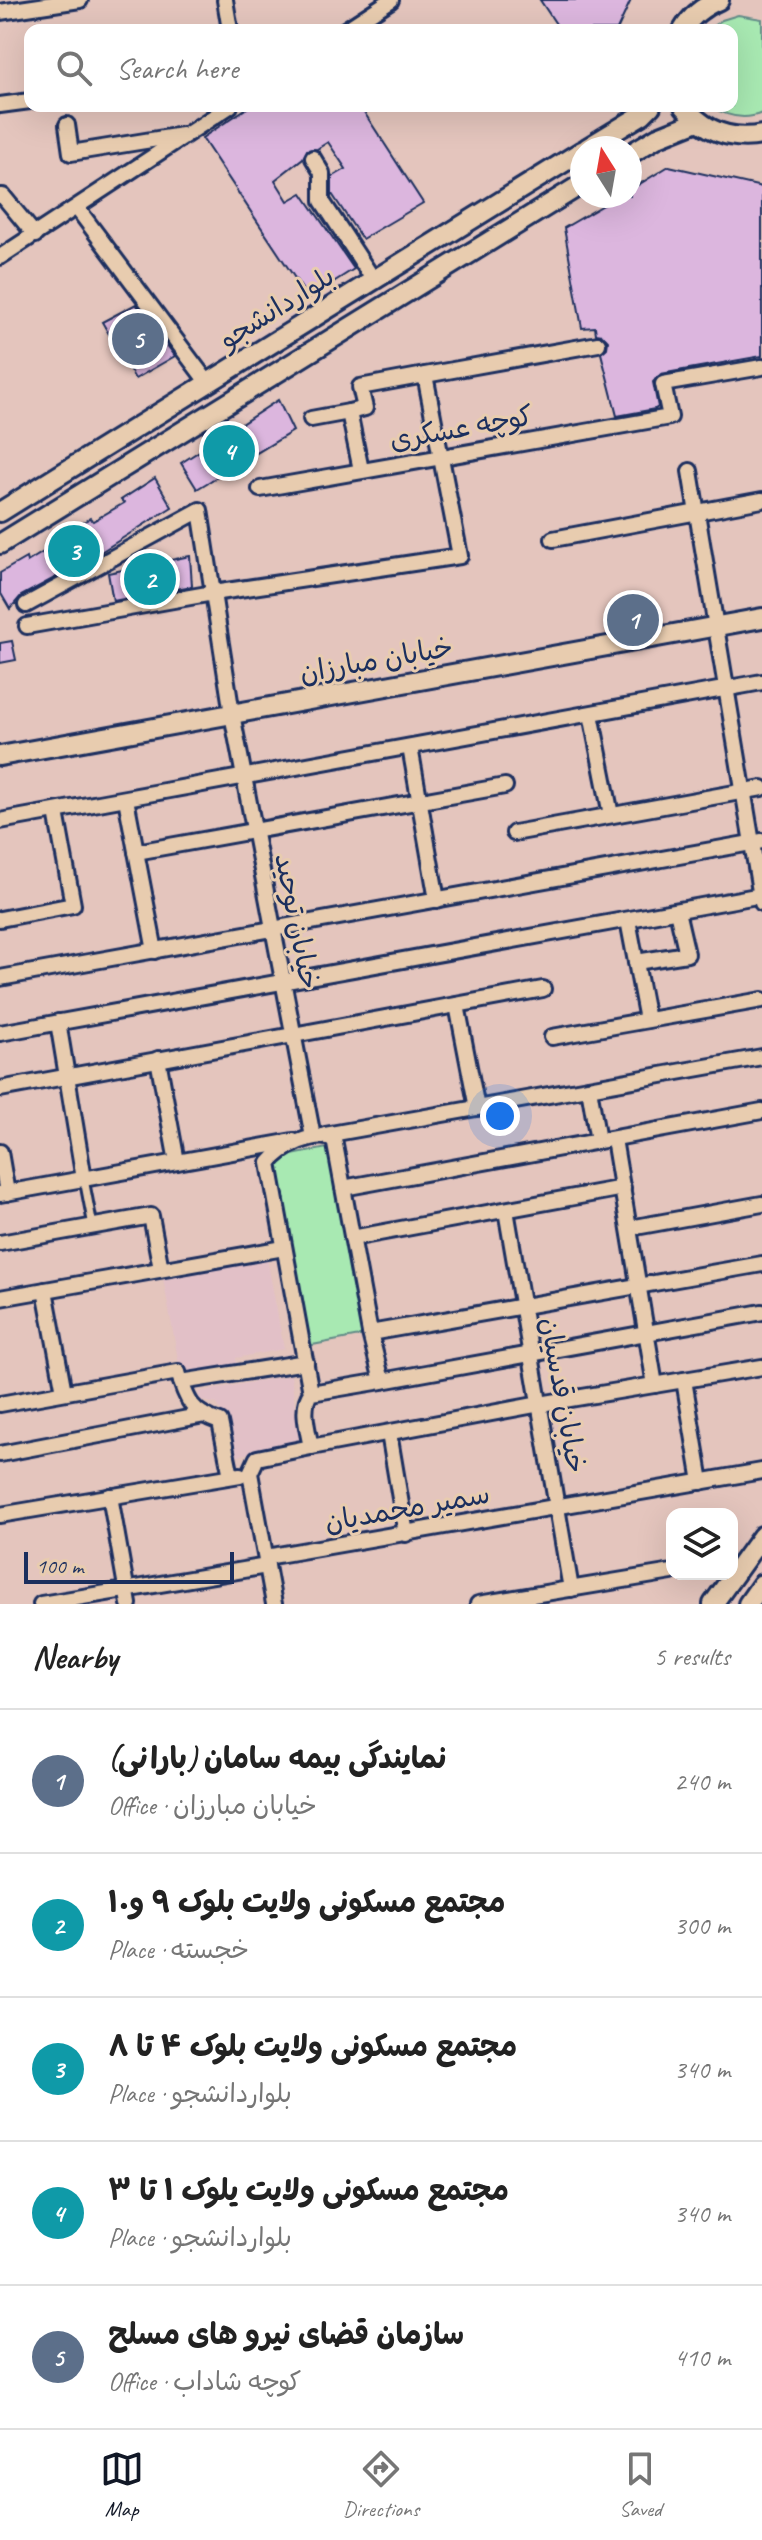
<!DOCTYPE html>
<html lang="en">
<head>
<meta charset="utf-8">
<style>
	body { margin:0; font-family:Caveat,"Playpen Sans Arabic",sans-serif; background:#f6f6f6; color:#222 }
	.controls { position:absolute; right:24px; bottom:24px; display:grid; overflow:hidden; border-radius:16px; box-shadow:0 8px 32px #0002 }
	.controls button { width:72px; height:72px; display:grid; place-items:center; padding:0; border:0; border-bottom:2px solid #e0e0e0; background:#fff; color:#222; font:40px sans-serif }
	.compass { position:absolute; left:570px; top:136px; width:72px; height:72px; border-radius:50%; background:#fff; box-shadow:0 8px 32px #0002; rotate:349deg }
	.scale { position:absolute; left:24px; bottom:20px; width:210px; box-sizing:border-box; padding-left:8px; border:4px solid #1b2f5e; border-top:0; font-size:22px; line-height:28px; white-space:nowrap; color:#1b2f5e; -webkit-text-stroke:6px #e8ccaf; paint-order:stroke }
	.you { position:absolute; left:500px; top:1116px; width:28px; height:28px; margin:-20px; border:6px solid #fff; border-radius:50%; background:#1a73e8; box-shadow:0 0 0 12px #1a73e833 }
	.badge { display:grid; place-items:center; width:52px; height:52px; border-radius:50%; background:#111827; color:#fff; font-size:26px; font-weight:700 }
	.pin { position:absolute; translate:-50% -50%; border:4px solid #fff; box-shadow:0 2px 8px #0006 }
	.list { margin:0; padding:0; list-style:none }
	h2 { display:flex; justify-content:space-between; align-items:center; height:104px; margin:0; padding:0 32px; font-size:34px }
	h2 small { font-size:26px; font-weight:400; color:#767676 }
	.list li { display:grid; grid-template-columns:52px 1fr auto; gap:24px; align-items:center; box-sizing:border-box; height:144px; padding:0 32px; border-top:2px solid #e0e0e0 }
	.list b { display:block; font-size:30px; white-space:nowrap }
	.list p { margin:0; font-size:26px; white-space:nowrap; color:#767676 }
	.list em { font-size:26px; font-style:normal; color:#767676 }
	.icon { flex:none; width:44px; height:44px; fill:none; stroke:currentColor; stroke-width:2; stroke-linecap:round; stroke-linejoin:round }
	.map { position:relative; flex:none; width:762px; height:1604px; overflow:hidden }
	.search { position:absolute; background:#fff; box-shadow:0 8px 32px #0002; left:24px; right:24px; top:24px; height:88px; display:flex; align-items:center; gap:20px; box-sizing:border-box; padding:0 28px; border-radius:16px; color:#767676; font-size:30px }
	.sheet { height:824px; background:#fff }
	nav { display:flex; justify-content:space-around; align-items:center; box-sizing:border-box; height:112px; border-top:2px solid #e0e0e0; background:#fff; font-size:22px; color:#767676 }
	nav a { display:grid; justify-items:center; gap:4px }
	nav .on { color:#111827 }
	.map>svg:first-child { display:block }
	.built { fill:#e2c0c7 }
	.green { fill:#a8e9b2; stroke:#628c88; stroke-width:2 }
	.building { fill:#dcb6de; stroke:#1b2f5e; stroke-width:2 }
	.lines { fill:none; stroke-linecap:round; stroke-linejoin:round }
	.lane-casing { stroke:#1b2f5e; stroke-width:13 }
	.street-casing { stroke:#1b2f5e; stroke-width:20 }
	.secondary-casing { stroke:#1b2f5e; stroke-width:24 }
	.lane { stroke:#e8ccaf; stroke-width:7 }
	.street { stroke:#e8ccaf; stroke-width:14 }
	.secondary { stroke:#e8ccaf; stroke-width:18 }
	.labels { text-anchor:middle; stroke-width:6; stroke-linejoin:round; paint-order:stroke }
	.street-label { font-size:28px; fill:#1b2f5e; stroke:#e8ccaf }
</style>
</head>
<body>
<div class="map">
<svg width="762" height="1604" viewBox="0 0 762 1604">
	<rect width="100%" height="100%" fill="#e4c5bd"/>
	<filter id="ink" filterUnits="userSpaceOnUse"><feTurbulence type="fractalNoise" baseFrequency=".0125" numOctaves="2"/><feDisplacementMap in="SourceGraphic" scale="16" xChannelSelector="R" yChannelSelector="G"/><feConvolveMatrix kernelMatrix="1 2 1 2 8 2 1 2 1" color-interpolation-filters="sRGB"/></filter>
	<g filter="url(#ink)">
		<!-- built -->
		<g class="built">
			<path d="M267 1258 284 1349 236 1358 237 1365 181 1375 163 1278Z"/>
			<path d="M291 1375 299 1439 235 1457 227 1421 217 1404 198 1400 199 1392Z"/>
		</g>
		<!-- green -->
		<g class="green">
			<path d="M738 15 762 19V113C744 121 726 116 710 106H732V30H707L722 20Z"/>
			<path d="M327 1148 332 1152 365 1335 307 1346 272 1163 277 1158Z"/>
		</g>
		<!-- building -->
		<g class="building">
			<path d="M540 0H631L617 30H560Z"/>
			<path d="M250 106H360L423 203 362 239 332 194V177L346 169 328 142 317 149 307 150 303 158 275 180 288 201 302 193 354 269 308 298 202 138Z"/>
			<path d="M669 166 762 187V356L661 374 653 382 658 407 655 409 617 416 601 353 607 348 608 341 602 335 596 334 595 327 582 328 564 228 619 196H630V190Z"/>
			<path d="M136 304 175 356 135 379 102 322Z"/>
			<path d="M278 400 293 431 197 489 181 463Z"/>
			<path d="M155 478 172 507 88 560 21 596 10 609 0 592V573L26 558 27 562 58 543 55 540 90 518 93 521 124 503 121 500Z"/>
			<path d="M190 556 192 586 113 601 108 573Z"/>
			<path d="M12 641 16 660 0 663V643Z"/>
		</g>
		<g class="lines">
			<defs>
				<path id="lane" d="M84 1179 93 1226"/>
				<g id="street">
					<path d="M225 0 230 30"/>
					<path d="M0 12 80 0"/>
					<path d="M345 30 391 0"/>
					<path d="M0 105 30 101"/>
					<path d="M67 125 71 153 182 135"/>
					<path d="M313 158 322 173V201L373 279"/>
					<path d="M0 196H3L35 235"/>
					<path d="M77 208 208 383"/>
					<path d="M0 257 230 106"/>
					<path d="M311 419 349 412"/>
					<path d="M361 470 349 412 365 408 360 387 425 375"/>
					<path d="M690 471 762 903"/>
					<path d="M260 489 670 417 663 384 762 367"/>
					<path d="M553 539 762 500"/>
					<path d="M26 605 200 510 232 714 313 1137"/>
					<path d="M27 626 213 593 460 556 425 375 598 344"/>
					<path d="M591 714 611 815"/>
					<path d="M410 747 437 900"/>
					<path d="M126 799 155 951"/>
					<path d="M0 821 762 682"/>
					<path d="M514 833 762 788"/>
					<path d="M136 852 505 786"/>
					<path d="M0 919 73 905 56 812"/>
					<path d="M628 920 647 1020"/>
					<path d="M636 962 687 954 677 911"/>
					<path d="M0 978 762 841"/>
					<path d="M457 1005 477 1108"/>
					<path d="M58 1022 84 1179"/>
					<path d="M0 1033 762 895"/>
					<path d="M552 1037 762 1000"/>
					<path d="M158 1059 177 1162"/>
					<path d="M589 1088 598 1141"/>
					<path d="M0 1089 543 989"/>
					<path d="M325 1135 762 1057"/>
					<path d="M614 1139 655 1385"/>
					<path d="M0 1152 7 1193"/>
					<path d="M343 1188 762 1111"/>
					<path d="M0 1194 293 1141"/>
					<path d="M506 1210 571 1589"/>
					<path d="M630 1228 762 1204"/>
					<path d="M352 1238 623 1188"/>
					<path d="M0 1243 151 1216 161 1269"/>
					<path d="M45 1290 64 1392"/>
					<path d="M0 1298 284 1248"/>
					<path d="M370 1333 762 1264"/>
					<path d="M684 1380 701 1482"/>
					<path d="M382 1381 762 1312"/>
					<path d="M181 1382 306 1362"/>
					<path d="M0 1404 178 1372C187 1400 190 1412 220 1422L231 1476"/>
					<path d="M389 1433 406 1534"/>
					<path d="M311 1447 540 1404 762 1367"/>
					<path d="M0 1454 204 1415"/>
					<path d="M110 1496 129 1604"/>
					<path d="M0 1515 240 1475"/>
					<path d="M266 1557 762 1471"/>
					<path d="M41 1604 267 1566"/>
					<path d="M274 1604 250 1473 257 1458 311 1447C308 1431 300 1406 311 1393L382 1381 370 1333 334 1139C314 1130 282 1147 269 1163L311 1393"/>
					<path d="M478 1604 672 1572"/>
				</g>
				<g id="secondary">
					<path d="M683 30C691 16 704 6 719 0"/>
					<path d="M684 106C704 131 731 141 762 135"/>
					<path d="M587 148 643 114 651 106"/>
					<path d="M630 154 658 137 698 121"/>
					<path d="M0 512 582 151"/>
					<path d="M0 544 582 184"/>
					<path d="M0 756 762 618"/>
					<path d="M713 1604 762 1536"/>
					<path d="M748 1604 762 1584"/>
				</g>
			</defs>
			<!-- lane casing -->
			<use href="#lane" class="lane-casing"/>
			<!-- street casing -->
			<use href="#street" class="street-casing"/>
			<!-- secondary casing -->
			<use href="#secondary" class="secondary-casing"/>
			<!-- lane -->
			<use href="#lane" class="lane"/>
			<!-- street -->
			<use href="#street" class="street"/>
			<!-- secondary -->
			<use href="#secondary" class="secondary"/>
		</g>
	</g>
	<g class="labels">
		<!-- street labels -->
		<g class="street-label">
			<text transform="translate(276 307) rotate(-32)" y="10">بلواردانشجو</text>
			<text transform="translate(461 427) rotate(-10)" y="10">کوچه عسکری</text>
			<text transform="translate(376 659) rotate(-10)" y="10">خیابان مبارزان</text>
			<text transform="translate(298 921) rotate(79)" y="10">خیابان توحید</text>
			<text transform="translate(564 1395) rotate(80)" y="10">خیابان قدسیان</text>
			<text transform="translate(407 1507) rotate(-10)" y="10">سمیر محمدیان</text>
		</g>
	</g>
</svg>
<div class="controls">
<button><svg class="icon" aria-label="layers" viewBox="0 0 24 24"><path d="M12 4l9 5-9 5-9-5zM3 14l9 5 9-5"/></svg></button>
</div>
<svg class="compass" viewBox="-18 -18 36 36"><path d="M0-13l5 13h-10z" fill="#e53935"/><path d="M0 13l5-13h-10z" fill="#767676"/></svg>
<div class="scale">100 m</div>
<div class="you"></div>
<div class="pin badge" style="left:633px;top:620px;background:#5c6f8a">1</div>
<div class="pin badge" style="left:150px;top:579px;background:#0f9aa8">2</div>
<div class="pin badge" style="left:74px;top:551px;background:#0f9aa8">3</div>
<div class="pin badge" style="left:229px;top:451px;background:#0f9aa8">4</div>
<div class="pin badge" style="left:138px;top:339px;background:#5c6f8a">5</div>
<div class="search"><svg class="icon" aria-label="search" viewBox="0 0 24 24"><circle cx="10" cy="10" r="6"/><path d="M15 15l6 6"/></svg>Search here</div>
</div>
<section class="sheet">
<h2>Nearby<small>5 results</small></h2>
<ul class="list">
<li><span class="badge" style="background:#5c6f8a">1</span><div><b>نمایندگی بیمه سامان (بارانی)</b><p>Office · خیابان مبارزان</p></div><em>240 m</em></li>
<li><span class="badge" style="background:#0f9aa8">2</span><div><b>مجتمع مسکونی ولایت بلوک ۹ و۱۰</b><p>Place · خجسته</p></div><em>300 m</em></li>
<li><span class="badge" style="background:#0f9aa8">3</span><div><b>مجتمع مسکونی ولایت بلوک ۴ تا ۸</b><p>Place · بلواردانشجو</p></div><em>340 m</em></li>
<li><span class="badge" style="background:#0f9aa8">4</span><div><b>مجتمع مسکونی ولایت یلوک ۱ تا ۳</b><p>Place · بلواردانشجو</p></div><em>340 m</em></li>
<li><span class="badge" style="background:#5c6f8a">5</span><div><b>سازمان قضای نیرو های مسلح</b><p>Office · کوچه شاداب</p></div><em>410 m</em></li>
</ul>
</section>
<nav>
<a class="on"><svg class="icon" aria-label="map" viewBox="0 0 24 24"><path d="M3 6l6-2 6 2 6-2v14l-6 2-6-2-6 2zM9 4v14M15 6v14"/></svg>Map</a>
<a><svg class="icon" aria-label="directions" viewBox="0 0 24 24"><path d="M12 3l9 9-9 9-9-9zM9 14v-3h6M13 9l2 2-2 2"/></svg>Directions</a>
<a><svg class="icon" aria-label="saved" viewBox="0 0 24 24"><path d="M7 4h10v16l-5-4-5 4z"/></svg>Saved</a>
</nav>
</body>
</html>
